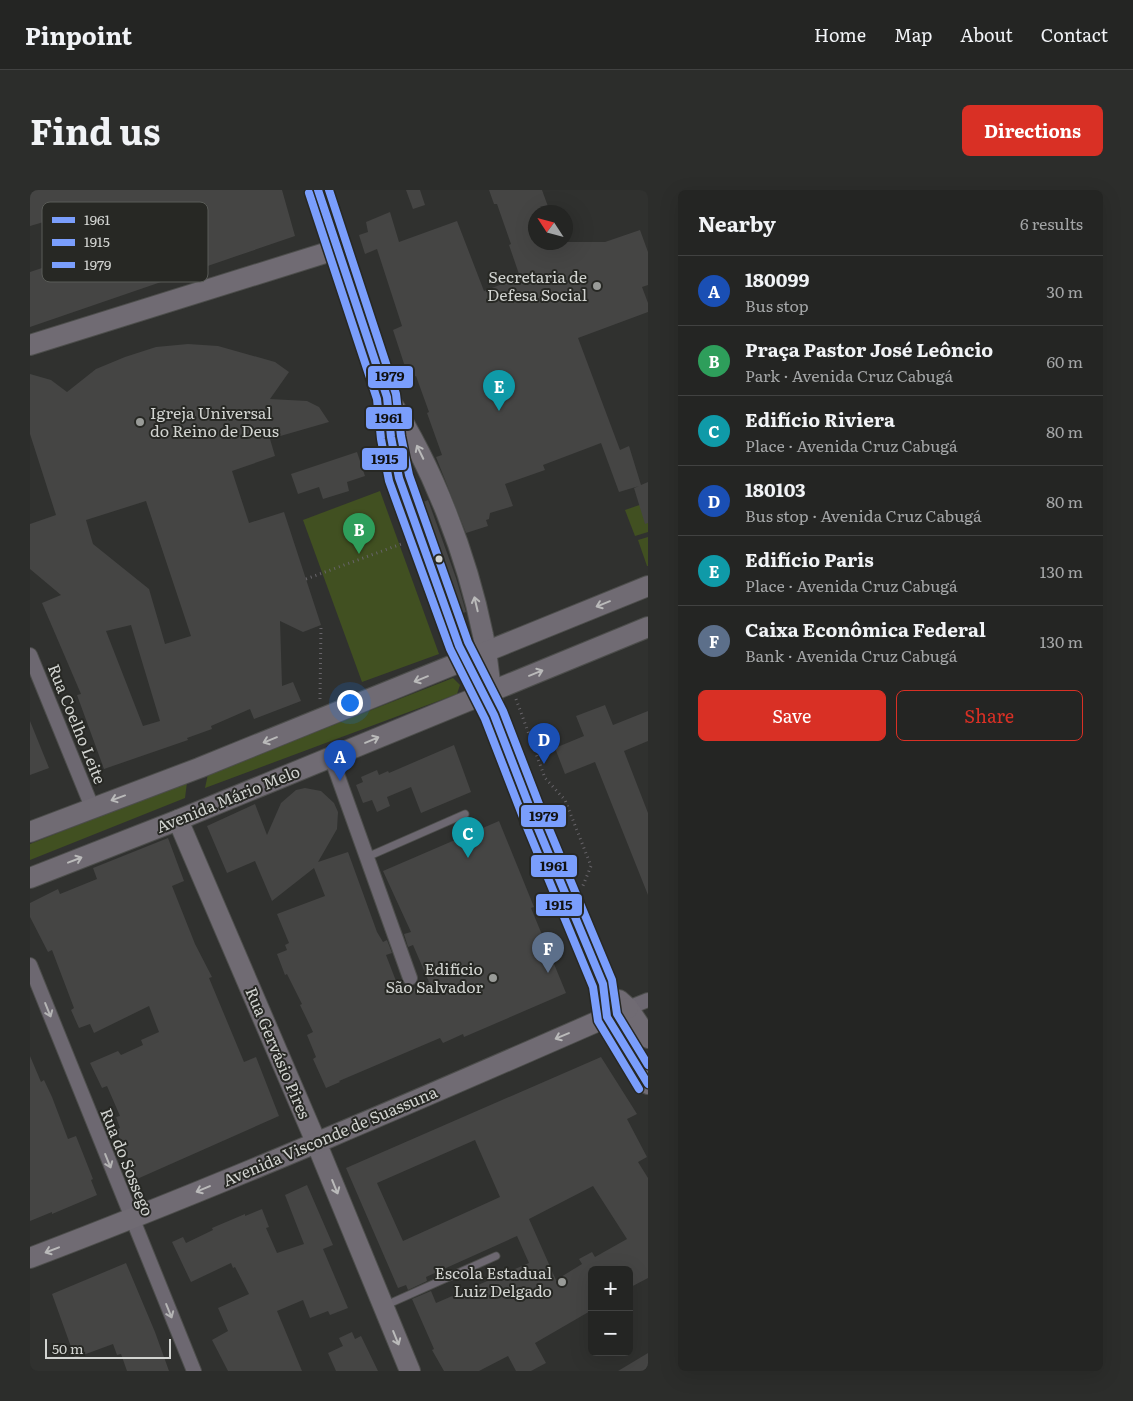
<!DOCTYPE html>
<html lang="en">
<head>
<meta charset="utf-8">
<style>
	body { margin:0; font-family:Literata,serif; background:#2c2d2b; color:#f1f3f6 }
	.controls { position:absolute; right:15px; bottom:15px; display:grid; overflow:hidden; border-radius:8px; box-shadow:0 5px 20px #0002 }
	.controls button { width:45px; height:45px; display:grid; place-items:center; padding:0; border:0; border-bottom:1px solid #414241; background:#242523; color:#f1f3f6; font:25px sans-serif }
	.compass { position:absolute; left:498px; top:15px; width:45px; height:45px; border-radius:50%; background:#242523; box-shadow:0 5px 20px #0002; rotate:306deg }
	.scale { position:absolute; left:15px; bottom:12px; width:126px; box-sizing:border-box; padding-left:5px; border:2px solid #d2d4d1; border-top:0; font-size:14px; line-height:18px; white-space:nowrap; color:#d2d4d1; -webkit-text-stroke:4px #272824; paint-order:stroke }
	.you { position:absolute; left:319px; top:512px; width:18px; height:18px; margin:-12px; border:4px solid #fff; border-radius:50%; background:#1a73e8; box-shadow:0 0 0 8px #1a73e833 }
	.badge { display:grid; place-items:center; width:32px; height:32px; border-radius:50%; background:#d93025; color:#fff; font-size:16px; font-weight:700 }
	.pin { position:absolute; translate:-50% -41px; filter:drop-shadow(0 1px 2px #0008) }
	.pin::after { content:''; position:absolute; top:26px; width:18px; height:15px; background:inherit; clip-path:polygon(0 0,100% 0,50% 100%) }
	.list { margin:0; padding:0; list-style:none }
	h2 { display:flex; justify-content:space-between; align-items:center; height:65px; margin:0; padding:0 20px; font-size:21px }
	h2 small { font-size:16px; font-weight:400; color:#a3a5a6 }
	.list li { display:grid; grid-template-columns:32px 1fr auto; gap:15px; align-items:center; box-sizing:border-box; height:70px; padding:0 20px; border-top:1px solid #414241 }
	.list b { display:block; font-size:19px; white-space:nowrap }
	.list p { margin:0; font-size:16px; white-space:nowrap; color:#a3a5a6 }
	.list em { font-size:16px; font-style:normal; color:#a3a5a6 }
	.actions { display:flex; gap:10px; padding:15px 20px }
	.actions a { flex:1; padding:11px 0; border:1px solid #d93025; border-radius:8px; text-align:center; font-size:18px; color:#d93025 }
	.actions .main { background:#d93025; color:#fff }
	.map { position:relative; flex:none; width:618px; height:1181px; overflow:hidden; border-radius:8px }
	header { display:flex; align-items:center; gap:30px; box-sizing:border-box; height:70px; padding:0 25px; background:#242523; border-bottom:1px solid #414241 }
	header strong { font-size:24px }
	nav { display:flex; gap:28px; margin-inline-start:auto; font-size:18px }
	.intro { display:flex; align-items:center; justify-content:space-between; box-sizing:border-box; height:120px; padding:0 30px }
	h1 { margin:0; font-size:35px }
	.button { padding:12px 22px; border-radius:8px; background:#d93025; color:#fff; font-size:18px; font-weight:700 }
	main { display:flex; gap:30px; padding:0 30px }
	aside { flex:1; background:#242523; border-radius:8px; box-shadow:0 5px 20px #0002 }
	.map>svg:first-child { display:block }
	.green { fill:#415021 }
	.building { fill:#454544; fill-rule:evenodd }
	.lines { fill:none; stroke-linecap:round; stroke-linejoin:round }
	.lane-casing { stroke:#4d4e4c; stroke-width:9 }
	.street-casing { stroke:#4d4e4c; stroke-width:16 }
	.secondary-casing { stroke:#4d4e4c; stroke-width:22 }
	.path { stroke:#676469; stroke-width:3; stroke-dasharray:1 4; stroke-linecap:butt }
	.lane { stroke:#6d6871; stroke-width:7 }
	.street { stroke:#6d6871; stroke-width:14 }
	.secondary { stroke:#706b73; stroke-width:20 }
	.bus-1-casing { stroke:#272824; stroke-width:11 }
	.bus-2-casing { stroke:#272824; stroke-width:11 }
	.bus-3-casing { stroke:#272824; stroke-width:11 }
	.bus-1 { stroke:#7a9efc; stroke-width:8 }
	.bus-2 { stroke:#7a9efc; stroke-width:8 }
	.bus-3 { stroke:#7a9efc; stroke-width:8 }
	.oneway { stroke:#bababa }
	.oneway2 { stroke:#b4b4b4 }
	.poi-dot { fill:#999b98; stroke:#272824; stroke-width:2 }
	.bus-dot { fill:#d2d4d1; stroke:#272824; stroke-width:2 }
	.labels { text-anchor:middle; stroke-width:4; stroke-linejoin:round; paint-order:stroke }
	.poi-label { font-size:16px; fill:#d2d4d1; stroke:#272824; text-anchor:end }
	.street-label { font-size:16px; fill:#d2d4d1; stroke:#272824 }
	.key { fill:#272824; stroke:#5a5c58; stroke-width:1 }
	.key-label { font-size:14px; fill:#d2d4d1 }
	.line-badge { stroke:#272824; stroke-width:2 }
	.pale-badge-label { font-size:14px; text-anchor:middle; font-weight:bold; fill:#111 }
</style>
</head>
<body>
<header>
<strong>Pinpoint</strong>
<nav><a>Home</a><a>Map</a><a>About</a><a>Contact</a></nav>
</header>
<div class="intro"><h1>Find us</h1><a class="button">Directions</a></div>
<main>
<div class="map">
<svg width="618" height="1181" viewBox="0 0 618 1181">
	<rect width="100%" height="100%" fill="#30312f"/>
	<!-- green -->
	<g class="green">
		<path d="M350 301 409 464 332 492 273 330Z"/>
		<path d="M618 312V342L605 346 595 320Z"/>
		<path d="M618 347V376H617L608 350Z"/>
		<path d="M423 488 430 495 427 504 175 598 178 584Z"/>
		<path d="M157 592 155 608 0 670V654Z"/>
	</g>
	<!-- building -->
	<g class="building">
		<path d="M0 0H252L265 46 0 137V82L36 70 24 29 0 36Z"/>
		<path d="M376 0H390L395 15 383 19Z"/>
		<path d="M459 0H512L520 22H506V52H575L610 40 618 62V95L612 97 618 113V122L548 148 590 260 599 256 611 295 618 292V333L615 334 604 298 609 296 589 302 571 253 513 275 515 280 475 294 483 316 460 323 459 329 456 330 458 336 436 343 406 267 412 265 397 223 399 222 386 186 379 189 363 140 372 136 347 59 335 64 329 45 338 42 336 32 360 22 369 52 427 31 454 101 490 87 479 55 481 54 467 14H464Z"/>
		<path d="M158 154 188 156 245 172 259 182 240 209 277 211 289 217 299 232 240 249 245 266 202 281 219 333 254 322 291 435 273 442 250 431 252 496 263 492 271 511 224 529 220 519 181 536 182 539 157 548 158 550 74 579 47 505 51 504 12 413 31 405 0 379V334L26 325 0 244V184L21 190 37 202 66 179 95 167 126 157ZM116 311 161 446 135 454 119 399 63 354 56 330ZM101 435 130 531 113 536 76 441Z"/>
		<path d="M327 262 335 286 317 292 319 301 293 309 289 297 268 304 261 284Z"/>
		<path d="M398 310 426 388 436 422 430 424 391 313Z"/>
		<path d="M575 515 583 535 618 521V551L594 561 618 623V705L565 572 535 584 525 558 554 546 546 526Z"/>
		<path d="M0 531 19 578 0 585Z"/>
		<path d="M424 555 441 602 391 623 381 597 357 607 360 616 347 622 342 610 333 613 326 595 333 592 331 587 347 580 349 585 358 581 359 583Z"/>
		<path d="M275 598 291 601 304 613 308 622 307 639 288 672 318 662 347 742 353 752 357 750 362 763 356 765 371 804 399 792 383 755 378 757 374 744 381 742 353 681 469 631 504 717 501 718 536 803 434 847 433 844 413 853 410 848 309 891 310 892 296 898 283 869 286 867 277 845 283 842 270 815 272 814 257 784 255 785 247 764 257 760 255 755 259 753 247 724 295 706 284 678 242 711 225 671 197 683 177 636 225 614 237 645 251 613 266 600Z"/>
		<path d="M138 648 154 691 142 696 165 754 182 787 179 788 214 872 226 867 249 926 107 989 86 940 90 938 86 927 90 926 77 896 72 898 60 873 88 861 91 865 113 855 111 850 129 842 119 816 64 843 60 834 49 838 41 820 44 818 22 760 18 762 0 727V713L28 699 30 704 67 689 63 678Z"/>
		<path d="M0 866 11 892 14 890 22 907 38 949 46 946 63 989 61 990 67 1005 22 1024V1022L0 1031Z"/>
		<path d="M571 867 607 924 597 929 617 967 608 972 618 988V1088L599 1098V1080H562V1120L505 1153 516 1173 501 1181H486L478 1166 449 1181H414L402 1160 404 1159 382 1109 401 1101 406 1113 499 1073 487 1046 396 1087 397 1091 378 1100 376 1095 368 1098 316 978ZM445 950 470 1007 373 1051 347 993ZM563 996 597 1049 565 1067 562 1062 549 1069 552 1074 526 1090 499 1029Z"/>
		<path d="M277 995 303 1055 293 1059 318 1118 300 1125 298 1121 280 1128 273 1110 247 1121 272 1181H198L182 1150 198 1141 188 1118 219 1104 205 1077 203 1078 201 1073 161 1092 142 1052 153 1047 156 1053 183 1040 182 1038 215 1024V1026L232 1019 239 1037 236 1038 247 1063 274 1054 255 1005Z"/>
		<path d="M96 1073 125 1142 139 1181H97L91 1164 87 1165 83 1154 45 1168 22 1104Z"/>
		<path d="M322 1142 325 1149 331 1146 348 1181H306L298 1163 313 1156 309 1148Z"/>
		<path d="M618 1163V1181H588Z"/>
	</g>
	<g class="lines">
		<defs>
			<g id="lane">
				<path d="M337 667 435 624"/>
				<path d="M354 1116 466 1066"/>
			</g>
			<g id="street">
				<path d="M0 465 62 617"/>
				<path d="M301 567 380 788"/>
				<path d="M0 775 164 1181"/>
				<path d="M598 818 618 810"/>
			</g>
			<g id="secondary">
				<path d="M288 0 357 207 361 247 369 288 429 456 464 525 505 631 573 794 577 827 618 894"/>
				<path d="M0 155 308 59"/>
				<path d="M359 209C403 277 437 366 453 445 458 467 459 490 463 513"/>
				<path d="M148 630 286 952 380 1181"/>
				<path d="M0 642 169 578 618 396"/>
				<path d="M0 688 148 630 618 437"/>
				<path d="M589 810 598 818 618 848"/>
				<path d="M0 1068C202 991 400 905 598 818"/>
			</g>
		</defs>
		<!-- lane casing -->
		<use href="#lane" class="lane-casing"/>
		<!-- street casing -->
		<use href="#street" class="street-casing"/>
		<!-- secondary casing -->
		<use href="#secondary" class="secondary-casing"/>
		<!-- path -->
		<g class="path">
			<path d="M276 389 374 353"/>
			<path d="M290 509 291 435"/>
			<path d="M486 509 515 588 535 610 561 676 552 698"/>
		</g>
		<!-- lane -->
		<use href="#lane" class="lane"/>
		<!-- street -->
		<use href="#street" class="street"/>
		<!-- secondary -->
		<use href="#secondary" class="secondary"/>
		<defs>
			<path id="bus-1" d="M288 0 357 207 361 247 369 288 429 456 464 525 505 631 573 794 577 827 618 894"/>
			<path id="bus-2" d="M279 3 347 209 351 249 359 291 420 459 455 529 496 635 563 797 568 831 609 899"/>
			<path id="bus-3" d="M299 0 366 204 371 246 379 285 438 452 473 521 514 627 582 790 587 824 618 875"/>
		</defs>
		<!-- bus-1 casing -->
		<use href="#bus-1" class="bus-1-casing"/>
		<!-- bus-2 casing -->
		<use href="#bus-2" class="bus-2-casing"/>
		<!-- bus-3 casing -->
		<use href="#bus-3" class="bus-3-casing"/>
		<!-- bus-1 -->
		<use href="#bus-1" class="bus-1"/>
		<!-- bus-2 -->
		<use href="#bus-2" class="bus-2"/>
		<!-- bus-3 -->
		<use href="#bus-3" class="bus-3"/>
	</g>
	<!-- one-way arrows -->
	<defs><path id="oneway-shaft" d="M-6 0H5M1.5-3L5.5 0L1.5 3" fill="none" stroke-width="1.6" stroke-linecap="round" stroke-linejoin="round" transform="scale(1.25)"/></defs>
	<g class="oneway">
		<use href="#oneway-shaft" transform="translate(390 262) rotate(-116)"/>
		<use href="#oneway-shaft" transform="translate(446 414) rotate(-103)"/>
		<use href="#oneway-shaft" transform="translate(573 414) rotate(158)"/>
		<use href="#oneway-shaft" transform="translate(506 483) rotate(-22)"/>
		<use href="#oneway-shaft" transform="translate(391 489) rotate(158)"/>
		<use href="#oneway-shaft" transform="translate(240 550) rotate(158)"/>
		<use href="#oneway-shaft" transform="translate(342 550) rotate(-23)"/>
		<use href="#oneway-shaft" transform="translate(88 608) rotate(160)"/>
		<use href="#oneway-shaft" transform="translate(45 670) rotate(-21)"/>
		<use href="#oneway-shaft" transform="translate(532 846) rotate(157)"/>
		<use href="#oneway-shaft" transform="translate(305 997) rotate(68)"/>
		<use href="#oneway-shaft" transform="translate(173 999) rotate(157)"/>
		<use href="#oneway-shaft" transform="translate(22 1060) rotate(159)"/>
		<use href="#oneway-shaft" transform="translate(366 1148) rotate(68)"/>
	</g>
	<g class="oneway2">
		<use href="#oneway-shaft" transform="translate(18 820) rotate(68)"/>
		<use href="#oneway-shaft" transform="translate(78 971) rotate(68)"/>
		<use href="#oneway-shaft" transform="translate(139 1121) rotate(68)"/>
	</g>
	<!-- markers -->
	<g class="poi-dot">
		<circle cx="567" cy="96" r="5"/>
		<circle cx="110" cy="232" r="5"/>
		<circle cx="463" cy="788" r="5"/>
		<circle cx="532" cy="1092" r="5"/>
	</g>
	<circle class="bus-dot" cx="409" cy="369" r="4.5"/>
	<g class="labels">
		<!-- poi labels -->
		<g class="poi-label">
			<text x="557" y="93">Secretaria de<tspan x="557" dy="18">Defesa Social</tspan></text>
			<text x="120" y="229" text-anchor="start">Igreja Universal<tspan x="120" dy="18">do Reino de Deus</tspan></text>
			<text x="453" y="785">Edifício<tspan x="453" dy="18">São Salvador</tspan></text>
			<text x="522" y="1089">Escola Estadual<tspan x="522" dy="18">Luiz Delgado</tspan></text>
		</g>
		<!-- street labels -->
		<g class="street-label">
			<text transform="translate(47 534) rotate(68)" y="6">Rua Coelho Leite</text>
			<text transform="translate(198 609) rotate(-22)" y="6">Avenida Mário Melo</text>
			<text transform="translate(248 863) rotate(67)" y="6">Rua Gervásio Pires</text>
			<text transform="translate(300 946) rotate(-23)" y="6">Avenida Visconde de Suassuna</text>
			<text transform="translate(97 972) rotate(68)" y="6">Rua do Sossego</text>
		</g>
	</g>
	<!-- legend -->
	<rect x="12" y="12" width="166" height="80" rx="8" class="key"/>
	<rect x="22" y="27" width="23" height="6" fill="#7a9efc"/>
	<rect x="22" y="49" width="23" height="7" fill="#7a9efc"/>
	<rect x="22" y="72" width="23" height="6" fill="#7a9efc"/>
	<g class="key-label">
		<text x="54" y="35">1961</text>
		<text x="54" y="57">1915</text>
		<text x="54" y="80">1979</text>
	</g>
	<g class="line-badge">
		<rect x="337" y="175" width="47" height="24" rx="5" fill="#7a9efc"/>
		<rect x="335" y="216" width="48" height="24" rx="5" fill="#7a9efc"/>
		<rect x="331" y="257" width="47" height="24" rx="5" fill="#7a9efc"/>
		<rect x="490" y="614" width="47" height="24" rx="5" fill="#7a9efc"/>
		<rect x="500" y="664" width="48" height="24" rx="5" fill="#7a9efc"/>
		<rect x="505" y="703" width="48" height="24" rx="5" fill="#7a9efc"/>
	</g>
	<g class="pale-badge-label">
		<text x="360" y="191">1979</text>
		<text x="359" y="233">1961</text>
		<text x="355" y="274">1915</text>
		<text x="514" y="631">1979</text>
		<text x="524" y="681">1961</text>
		<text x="529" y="720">1915</text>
	</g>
</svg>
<div class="controls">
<button>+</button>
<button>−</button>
</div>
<svg class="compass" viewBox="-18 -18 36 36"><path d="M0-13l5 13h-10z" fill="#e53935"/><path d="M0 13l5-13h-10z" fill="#a3a5a6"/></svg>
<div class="scale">50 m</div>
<div class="you"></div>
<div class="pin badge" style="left:310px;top:591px;background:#1a4fb4">A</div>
<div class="pin badge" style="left:329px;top:364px;background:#2e9e5b">B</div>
<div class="pin badge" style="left:438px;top:668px;background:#0f9aa8">C</div>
<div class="pin badge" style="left:514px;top:574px;background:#1a4fb4">D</div>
<div class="pin badge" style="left:469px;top:221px;background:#0f9aa8">E</div>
<div class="pin badge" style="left:518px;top:783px;background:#5c6f8a">F</div>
</div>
<aside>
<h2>Nearby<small>6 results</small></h2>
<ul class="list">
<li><span class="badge" style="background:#1a4fb4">A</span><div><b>180099</b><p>Bus stop</p></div><em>30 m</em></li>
<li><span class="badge" style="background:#2e9e5b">B</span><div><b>Praça Pastor José Leôncio</b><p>Park · Avenida Cruz Cabugá</p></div><em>60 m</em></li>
<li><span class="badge" style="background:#0f9aa8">C</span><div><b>Edifício Riviera</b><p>Place · Avenida Cruz Cabugá</p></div><em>80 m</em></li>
<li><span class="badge" style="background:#1a4fb4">D</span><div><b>180103</b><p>Bus stop · Avenida Cruz Cabugá</p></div><em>80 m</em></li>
<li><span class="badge" style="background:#0f9aa8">E</span><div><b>Edifício Paris</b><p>Place · Avenida Cruz Cabugá</p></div><em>130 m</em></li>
<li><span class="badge" style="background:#5c6f8a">F</span><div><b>Caixa Econômica Federal</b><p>Bank · Avenida Cruz Cabugá</p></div><em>130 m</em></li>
</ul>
<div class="actions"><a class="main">Save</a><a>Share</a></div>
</aside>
</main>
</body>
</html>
